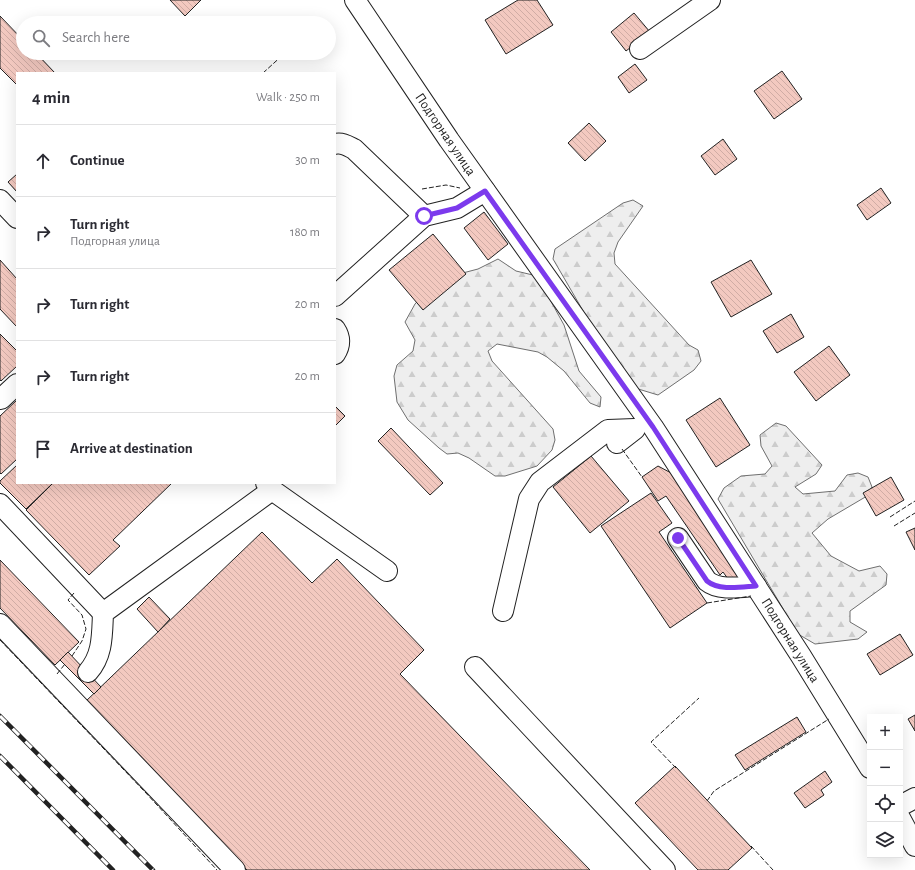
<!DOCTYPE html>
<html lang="en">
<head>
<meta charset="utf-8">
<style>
	body { margin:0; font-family:"Alegreya Sans",sans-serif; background:#f7f7f7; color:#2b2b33 }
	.controls { position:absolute; right:12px; bottom:12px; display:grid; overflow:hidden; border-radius:0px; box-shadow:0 4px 16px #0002 }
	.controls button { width:36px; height:36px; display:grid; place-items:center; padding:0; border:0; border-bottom:1px solid #e1e1e2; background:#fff; color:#2b2b33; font:20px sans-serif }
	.stop { position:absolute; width:12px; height:12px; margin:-9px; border:3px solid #7c3aed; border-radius:50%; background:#fff }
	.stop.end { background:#7c3aed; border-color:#fff; box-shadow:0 1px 4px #0008 }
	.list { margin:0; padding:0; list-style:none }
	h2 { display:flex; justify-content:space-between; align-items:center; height:52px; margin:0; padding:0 16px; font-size:17px }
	h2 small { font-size:13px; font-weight:400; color:#7c7c81 }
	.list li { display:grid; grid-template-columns:26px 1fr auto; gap:12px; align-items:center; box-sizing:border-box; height:72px; padding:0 16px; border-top:1px solid #e1e1e2 }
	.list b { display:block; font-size:15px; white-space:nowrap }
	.list p { margin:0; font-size:13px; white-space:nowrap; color:#7c7c81 }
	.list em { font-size:13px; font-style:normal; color:#7c7c81 }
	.icon { flex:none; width:22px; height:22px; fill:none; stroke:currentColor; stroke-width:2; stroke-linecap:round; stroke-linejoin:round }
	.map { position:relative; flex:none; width:915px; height:870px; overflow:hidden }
	.search { position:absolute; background:#fff; box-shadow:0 4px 16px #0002; left:16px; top:16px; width:320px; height:44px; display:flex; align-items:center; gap:10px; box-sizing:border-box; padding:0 14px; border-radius:22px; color:#7c7c81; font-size:15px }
	.panel { position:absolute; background:#fff; box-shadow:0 4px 16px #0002; left:16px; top:72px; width:320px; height:412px; border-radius:0px }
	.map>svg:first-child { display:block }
	.forest { fill:url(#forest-firs); stroke:#6f6f6f }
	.building { fill:url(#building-back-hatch); stroke:#222 }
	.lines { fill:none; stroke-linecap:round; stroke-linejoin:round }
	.minor-casing { stroke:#222; stroke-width:22 }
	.minor { stroke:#fff; stroke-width:20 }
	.rail-casing { stroke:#222; stroke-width:4.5 }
	.rail { stroke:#fff; stroke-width:3; stroke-dasharray:9; stroke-linecap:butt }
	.fence { stroke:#222; stroke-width:1; stroke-dasharray:5 2; stroke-linecap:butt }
	.route { stroke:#7c3aed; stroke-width:5 }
	.labels { text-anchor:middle; stroke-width:3; stroke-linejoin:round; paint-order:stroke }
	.street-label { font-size:14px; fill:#222; stroke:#fff }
</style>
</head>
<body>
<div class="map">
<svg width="915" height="870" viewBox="0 0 915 870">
	<defs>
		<pattern id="forest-firs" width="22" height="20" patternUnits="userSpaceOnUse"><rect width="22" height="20" fill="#eee"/><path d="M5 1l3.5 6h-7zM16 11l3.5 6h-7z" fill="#ccc"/></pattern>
		<pattern id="building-back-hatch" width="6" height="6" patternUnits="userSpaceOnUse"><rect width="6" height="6" fill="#f3c9c0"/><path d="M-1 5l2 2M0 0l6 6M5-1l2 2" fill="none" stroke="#d0aca5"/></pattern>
	</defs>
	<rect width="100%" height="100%" fill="#fff"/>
	<!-- forest -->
	<g class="forest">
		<path d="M633 200 643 206 618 242 614 253 615 264 689 345 698 350 701 361 694 370 658 395 635 388 589 321 553 259 555 249 623 203Z"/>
		<path d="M498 259 516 271 537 276 564 325 579 371 601 397 600 407 590 403 564 371 547 357 538 352 497 344 488 351 492 361 553 429 555 440 552 450 537 466 505 476H495L469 458 458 453 447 454 439 448 408 420 397 402 394 376 397 365 413 351 415 340 405 322 415 304 436 280 478 269Z"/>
		<path d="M776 423 786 426 822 465 816 474 795 487 803 494 835 491 847 475 858 473 868 477 872 487 867 496 828 519 812 533 831 556 859 571 880 566 887 574 886 585 850 611V622L867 632 858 639 815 644 798 634 718 499 724 488 741 476 765 474 772 466 761 446 760 435Z"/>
	</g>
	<!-- building -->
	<g class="building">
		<path d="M170 0H201L185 16Z"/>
		<path d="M518 0H537L553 25 506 54 485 20Z"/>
		<path d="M634 13 650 32 626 51 611 32Z"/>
		<path d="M0 16 23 40V53H36L55 73H17V85L0 68Z"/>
		<path d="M635 64 647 80 629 93 618 77Z"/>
		<path d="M782 71 802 99 774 119 754 91Z"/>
		<path d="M589 123 606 141 585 161 568 143Z"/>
		<path d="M723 139 737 159 715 175 701 156Z"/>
		<path d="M17 174V192L8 182Z"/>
		<path d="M881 188 891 203 867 220 857 205Z"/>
		<path d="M484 212 508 244 488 260 464 228Z"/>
		<path d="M433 234 466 274 423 310 389 270Z"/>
		<path d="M0 260 17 279V327L0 309Z"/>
		<path d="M751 260 772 294 731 317 711 282Z"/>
		<path d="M791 314 804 337 777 353 763 331Z"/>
		<path d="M0 334 17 351V366L1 381 0 380Z"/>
		<path d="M829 346 850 375 816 401 794 372Z"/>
		<path d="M720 398 750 445 716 467 686 420Z"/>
		<path d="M17 400V459L1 474 0 473V416Z"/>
		<path d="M335 406 345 416 335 426Z"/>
		<path d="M391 428 443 483 430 495 378 441Z"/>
		<path d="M591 456 629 501 590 533 553 487Z"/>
		<path d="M17 465V483H53L26 509 0 483V481Z"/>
		<path d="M658 466 673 474 743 575 731 583 723 572 720 575 666 496 658 501 642 477Z"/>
		<path d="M891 477 904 500 876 516 863 493Z"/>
		<path d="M53 483H172L113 540 120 546 89 575 26 510Z"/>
		<path d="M651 493 672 523 659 532 707 603 670 628 601 526Z"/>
		<path d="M915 528V550L906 532Z"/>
		<path d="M262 532 312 583 337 559 424 650 400 674 590 870H247L85 702Z"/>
		<path d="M0 560 79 642 55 665 0 608Z"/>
		<path d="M149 597 170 619 158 632 137 609Z"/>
		<path d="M900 634 913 655 880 675 867 654Z"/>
		<path d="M68 652 101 687 94 694 60 660Z"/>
		<path d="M915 715V731L908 719Z"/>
		<path d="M797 717 806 732 745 770 735 755Z"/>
		<path d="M675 766 752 848 728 870H698L635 803Z"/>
		<path d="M825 771 832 782 821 790 824 795 805 808 794 793Z"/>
	</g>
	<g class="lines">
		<defs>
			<g id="minor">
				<path d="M355 0 449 140 653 427 801 656 870 768"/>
				<path d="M640 49 710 0"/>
				<path d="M335 144C342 142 348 146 354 149L424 216"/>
				<path d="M0 200 17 218"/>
				<path d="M335 296 424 216 457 208 485 191"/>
				<path d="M335 329C341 338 340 346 335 354"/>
				<path d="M0 398 1 399 17 384"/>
				<path d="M266 483 272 490 387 571"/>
				<path d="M0 504 103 613"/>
				<path d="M678 538 707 581C719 591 741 587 756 586"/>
				<path d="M503 611 529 499 540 482 608 430 635 429 617 443"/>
				<path d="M0 624 235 870"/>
				<path d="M475 667 665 870"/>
				<path d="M88 672C103 655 102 635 103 613L272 490"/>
				<path d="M900 806 915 798"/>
				<path d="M900 818 915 846"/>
			</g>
		</defs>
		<!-- minor casing -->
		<use href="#minor" class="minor-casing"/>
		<!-- minor -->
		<use href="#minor" class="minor"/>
		<defs>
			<g id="rail">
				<path d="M0 716 153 870"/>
				<path d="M0 756 113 870"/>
			</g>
		</defs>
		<!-- rail casing -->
		<use href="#rail" class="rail-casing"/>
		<!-- rail -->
		<use href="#rail" class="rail"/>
		<!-- fence -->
		<g class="fence">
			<path d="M263 73 285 53"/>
			<path d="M422 189 446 185 460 188"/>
			<path d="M622 449 642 477 643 476"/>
			<path d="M890 517 915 501"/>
			<path d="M894 526 915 513"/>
			<path d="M707 603 751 596"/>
			<path d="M0 640 145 792 217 870"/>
			<path d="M72 656 82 641 86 629 82 615 68 600 74 593"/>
			<path d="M57 674 65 664"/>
			<path d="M676 768 651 742 699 698"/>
			<path d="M707 801 714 791 829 719"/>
			<path d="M751 846 773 870"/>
		</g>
	</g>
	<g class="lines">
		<!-- route -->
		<path class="route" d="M424 216 457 208 485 191 653 427 756 586C741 587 719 591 707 581L678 538"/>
	</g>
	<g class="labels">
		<!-- street labels -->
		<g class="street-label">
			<text transform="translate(446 134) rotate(56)" y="5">Подгорная улица</text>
			<text transform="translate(791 640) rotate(58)" y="5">Подгорная улица</text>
		</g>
	</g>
</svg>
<div class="controls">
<button>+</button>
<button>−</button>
<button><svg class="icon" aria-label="locate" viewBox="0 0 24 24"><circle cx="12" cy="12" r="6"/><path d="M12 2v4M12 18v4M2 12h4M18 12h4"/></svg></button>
<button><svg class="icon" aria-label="layers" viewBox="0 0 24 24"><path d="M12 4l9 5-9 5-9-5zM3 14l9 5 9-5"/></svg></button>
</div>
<div class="stop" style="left:424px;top:216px"></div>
<div class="stop end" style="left:678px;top:538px"></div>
<div class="search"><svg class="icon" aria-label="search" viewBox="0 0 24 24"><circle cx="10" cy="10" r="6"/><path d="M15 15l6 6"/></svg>Search here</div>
<section class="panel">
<h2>4 min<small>Walk · 250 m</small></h2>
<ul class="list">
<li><svg class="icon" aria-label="ahead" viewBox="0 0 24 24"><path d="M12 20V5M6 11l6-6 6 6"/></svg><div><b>Continue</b></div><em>30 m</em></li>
<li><svg class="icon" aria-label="right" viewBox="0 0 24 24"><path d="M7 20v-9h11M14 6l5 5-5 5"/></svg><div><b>Turn right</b><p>Подгорная улица</p></div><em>180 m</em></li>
<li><svg class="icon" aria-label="right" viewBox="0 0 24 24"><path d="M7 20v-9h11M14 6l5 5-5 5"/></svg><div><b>Turn right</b></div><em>20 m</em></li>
<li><svg class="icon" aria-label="right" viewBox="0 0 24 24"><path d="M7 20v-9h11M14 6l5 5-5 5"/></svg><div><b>Turn right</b></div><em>20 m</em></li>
<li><svg class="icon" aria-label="arrive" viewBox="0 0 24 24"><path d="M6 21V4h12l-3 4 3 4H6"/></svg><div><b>Arrive at destination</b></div></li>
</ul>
</section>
</div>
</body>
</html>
